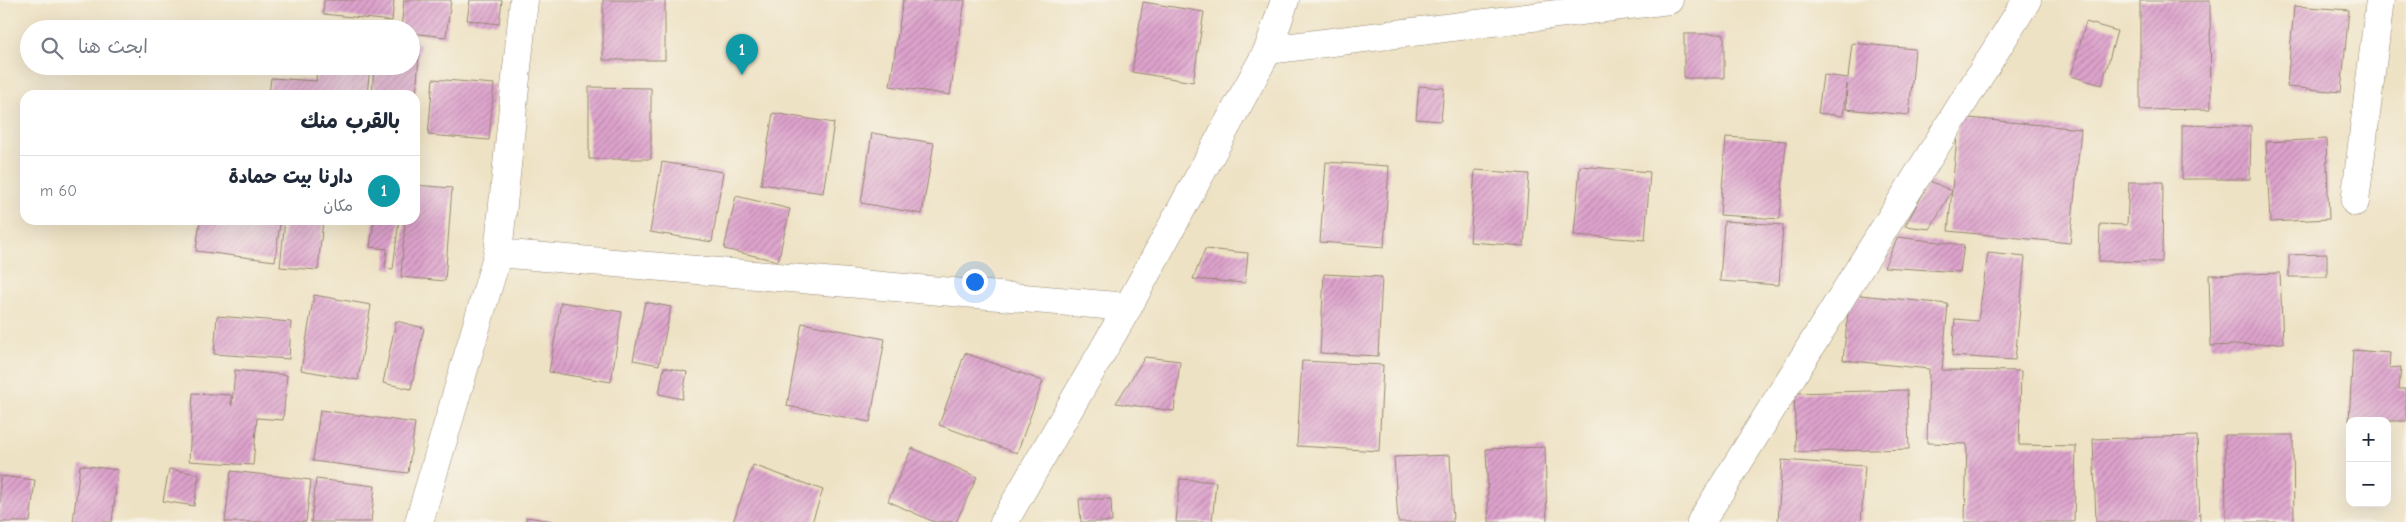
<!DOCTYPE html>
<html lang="ar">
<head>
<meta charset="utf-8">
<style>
	body { margin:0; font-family:"Comic Neue","Playpen Sans Arabic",sans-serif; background:#f6f6f7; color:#1f2937; direction:rtl }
	.controls { position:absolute; right:15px; bottom:15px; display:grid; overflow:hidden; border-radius:10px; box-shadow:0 5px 20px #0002 }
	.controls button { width:45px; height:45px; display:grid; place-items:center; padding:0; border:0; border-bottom:1px solid #e0e1e3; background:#fff; color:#1f2937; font:25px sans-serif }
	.you { position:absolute; left:974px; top:281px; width:18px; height:18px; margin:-12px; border:4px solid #fff; border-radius:50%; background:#1a73e8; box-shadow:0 0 0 8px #1a73e833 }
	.badge { display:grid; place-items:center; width:32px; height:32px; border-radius:50%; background:#0b8043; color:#fff; font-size:16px; font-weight:700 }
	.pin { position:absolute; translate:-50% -41px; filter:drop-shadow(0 1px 2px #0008) }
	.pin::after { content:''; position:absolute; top:26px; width:18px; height:15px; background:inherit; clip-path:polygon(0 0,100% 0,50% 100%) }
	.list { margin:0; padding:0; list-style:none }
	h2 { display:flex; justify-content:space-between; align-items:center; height:65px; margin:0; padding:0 20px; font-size:21px }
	h2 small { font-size:16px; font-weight:400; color:#747a83 }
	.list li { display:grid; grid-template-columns:32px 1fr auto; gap:15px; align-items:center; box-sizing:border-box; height:70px; padding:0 20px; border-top:1px solid #e0e1e3 }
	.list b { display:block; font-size:19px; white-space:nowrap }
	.list p { margin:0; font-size:16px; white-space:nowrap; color:#747a83 }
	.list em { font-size:16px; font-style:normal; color:#747a83 }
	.icon { flex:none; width:28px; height:28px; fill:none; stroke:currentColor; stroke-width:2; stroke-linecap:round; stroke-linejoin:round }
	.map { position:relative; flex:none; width:2406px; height:522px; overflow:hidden; direction:ltr }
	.search { position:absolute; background:#fff; box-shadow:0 5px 20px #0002; left:20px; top:20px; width:400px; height:55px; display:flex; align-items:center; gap:12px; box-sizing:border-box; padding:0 18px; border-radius:28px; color:#747a83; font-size:19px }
	.panel { position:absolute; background:#fff; box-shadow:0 5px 20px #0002; left:20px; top:90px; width:400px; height:135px; border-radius:15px; direction:rtl }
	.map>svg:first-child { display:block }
	.building { fill:url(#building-hatch) }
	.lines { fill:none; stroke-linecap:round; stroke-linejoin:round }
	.street-casing { stroke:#948671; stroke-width:29 }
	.street { stroke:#fff; stroke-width:28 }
</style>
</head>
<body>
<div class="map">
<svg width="2406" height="522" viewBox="0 0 2406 522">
	<defs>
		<pattern id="building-hatch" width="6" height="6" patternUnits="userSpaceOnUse" patternTransform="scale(1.25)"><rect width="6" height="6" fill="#dea3cd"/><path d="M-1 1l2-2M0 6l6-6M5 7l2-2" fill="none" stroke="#b585a6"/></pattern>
	</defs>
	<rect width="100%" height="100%" fill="#f7f3e8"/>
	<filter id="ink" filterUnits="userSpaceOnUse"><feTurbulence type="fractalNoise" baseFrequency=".02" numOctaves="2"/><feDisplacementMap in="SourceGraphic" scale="10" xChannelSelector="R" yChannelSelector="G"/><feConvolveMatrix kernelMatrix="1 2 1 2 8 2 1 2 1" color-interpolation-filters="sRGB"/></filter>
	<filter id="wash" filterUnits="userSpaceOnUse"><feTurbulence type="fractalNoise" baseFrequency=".0096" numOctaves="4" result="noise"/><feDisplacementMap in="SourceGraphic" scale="20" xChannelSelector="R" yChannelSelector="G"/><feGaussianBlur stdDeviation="1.12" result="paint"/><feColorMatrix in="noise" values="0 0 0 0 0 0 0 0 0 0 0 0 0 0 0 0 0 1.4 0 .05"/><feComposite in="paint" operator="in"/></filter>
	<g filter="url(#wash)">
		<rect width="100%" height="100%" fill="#eee2c4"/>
		<g id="blocks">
			<!-- building -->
			<g class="building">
				<path d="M324 0H394L392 21 323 14Z"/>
				<path d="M404 0H451L446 37 411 33V29H401Z"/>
				<path d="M470 0H502L499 24 467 20Z"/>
				<rect x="603" y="0" width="62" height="60"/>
				<path d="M903 0H965L950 95 890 86Z"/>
				<path d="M2140 1H2210L2211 109 2140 110Z"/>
				<path d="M1143 2 1204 12 1193 82 1132 72Z"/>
				<path d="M2294 6 2349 10 2341 92 2287 87Z"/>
				<path d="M2086 22 2117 31 2102 85 2071 76Z"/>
				<rect x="1684" y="34" width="40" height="44"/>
				<path d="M411 42 420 43 416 95H372L374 66H411Z"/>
				<path d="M1852 43 1915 49 1909 115 1846 109 1847 84 1843 116 1818 113 1823 75 1848 78Z"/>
				<path d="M317 66H370L367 95H269L271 78 316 81Z"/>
				<path d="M433 79 494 84 489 140 428 135Z"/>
				<path d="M1419 86 1444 88 1441 121 1416 119Z"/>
				<path d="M589 87 651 88V159H589Z"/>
				<path d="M773 113 834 123 823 193 761 184Z"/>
				<path d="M1959 117 2081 129 2070 243 1948 231Z"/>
				<path d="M2182 125 2251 126 2250 179H2182Z"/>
				<path d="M872 133 934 143 922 214 861 203Z"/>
				<path d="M1726 137 1786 141 1780 219 1720 215Z"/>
				<path d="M2326 139 2329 219 2270 222 2266 142Z"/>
				<path d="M662 162 723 172 712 242 650 232Z"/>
				<path d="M1326 162 1389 166 1384 247 1320 242Z"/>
				<path d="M1580 166 1650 172 1645 240 1574 235Z"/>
				<path d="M1475 170 1529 174 1524 246 1470 242Z"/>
				<path d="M1930 181 1952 191 1930 229 1905 226Z"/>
				<path d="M2129 182H2163L2162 262 2099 261 2100 224 2127 225Z"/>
				<path d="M415 185 452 188 445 281 401 277 405 220H415Z"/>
				<path d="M736 196 790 209 778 261 724 249Z"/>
				<path d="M200 220H257L280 223 275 261 196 251Z"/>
				<path d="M285 220H323L318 270 280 267Z"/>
				<path d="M374 220H399L393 269 385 268 387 249 370 247Z"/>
				<path d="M1724 221 1783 225 1779 285 1720 281Z"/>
				<path d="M1898 237 1964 245 1960 272 1884 267Z"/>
				<path d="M1205 249 1248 253 1245 283 1193 279Z"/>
				<path d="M1988 253 2025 257 2015 360 1952 356 1955 319 1978 321Z"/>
				<path d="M2327 254V277H2289V255Z"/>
				<path d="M2280 273 2283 343 2211 346 2209 275Z"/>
				<path d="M1324 274 1382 277 1378 356 1320 353Z"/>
				<path d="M1850 294 1948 304 1942 370 2021 371 2019 445 2076 446 2074 522H1965L1967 444 1927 443 1929 369 1843 360Z"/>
				<path d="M314 295 371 305 358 380 301 370Z"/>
				<path d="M561 302 622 312 611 382 549 372Z"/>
				<path d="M645 302 671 307 659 365 633 360Z"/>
				<path d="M217 316 291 322 289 359 214 354Z"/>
				<path d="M396 321 424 328 411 389 383 383Z"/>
				<path d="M802 323 885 339 870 422 787 406Z"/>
				<path d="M2353 350 2390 353 2389 368 2401 367 2399 389H2406V421H2349Z"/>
				<path d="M965 353 1043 381 1017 453 939 425Z"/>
				<path d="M1145 357 1180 361 1174 411 1116 403Z"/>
				<path d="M1302 361 1383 365 1379 451 1297 446Z"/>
				<path d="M664 367 687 372 682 399 659 394Z"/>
				<path d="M235 370 287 375 283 420 257 418 253 465 189 461 193 393 231 395V405H232Z"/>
				<path d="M1907 390 1909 449 1796 452 1794 393Z"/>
				<path d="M320 410 415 423 408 473 313 461Z"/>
				<path d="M2225 435H2293L2294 522H2226Z"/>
				<path d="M2197 436 2200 522H2096L2093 439Z"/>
				<path d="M1545 447 1547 522H1489L1486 449Z"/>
				<path d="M912 448 977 477 956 522H934L888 501Z"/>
				<path d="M1450 455 1453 522H1398L1394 457Z"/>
				<path d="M1782 460 1865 466 1861 522H1778Z"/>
				<path d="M80 465 118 470 112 522H73Z"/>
				<path d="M753 465 823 490 812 522H733Z"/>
				<path d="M169 469 199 474 194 506 163 501Z"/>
				<path d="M231 471 311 480 306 522H225Z"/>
				<path d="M0 476 35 480 30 522H0Z"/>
				<path d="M316 479 375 486 371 522H311Z"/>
				<path d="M1180 479 1216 482 1212 522H1176Z"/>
				<path d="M1079 499H1111L1112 522H1081Z"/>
				<path d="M526 517 553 521V522H526Z"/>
			</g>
		</g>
	</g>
	<g filter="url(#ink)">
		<use href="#blocks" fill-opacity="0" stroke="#948671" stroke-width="1"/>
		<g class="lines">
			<defs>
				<g id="street">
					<path d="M1268 50 1669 0"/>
					<path d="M2355 202 2380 0"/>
					<path d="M498 253 1128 307"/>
					<path d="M419 522 498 253 524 0"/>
					<path d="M1004 522 1128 307 1268 50 1285 0"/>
					<path d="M1701 522 2027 0"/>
				</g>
			</defs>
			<!-- street casing -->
			<use href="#street" class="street-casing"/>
			<!-- street -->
			<use href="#street" class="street"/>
		</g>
	</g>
</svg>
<div class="controls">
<button>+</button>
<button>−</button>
</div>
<div class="you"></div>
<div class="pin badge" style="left:742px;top:75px;background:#0f9aa8">1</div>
<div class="search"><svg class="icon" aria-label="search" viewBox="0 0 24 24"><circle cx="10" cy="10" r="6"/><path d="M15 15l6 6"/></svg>ابحث هنا</div>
<section class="panel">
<h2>بالقرب منك<small></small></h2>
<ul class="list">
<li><span class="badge" style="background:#0f9aa8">1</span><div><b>دارنا بيت حمادة</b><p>مكان</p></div><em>60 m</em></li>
</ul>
</section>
</div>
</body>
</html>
